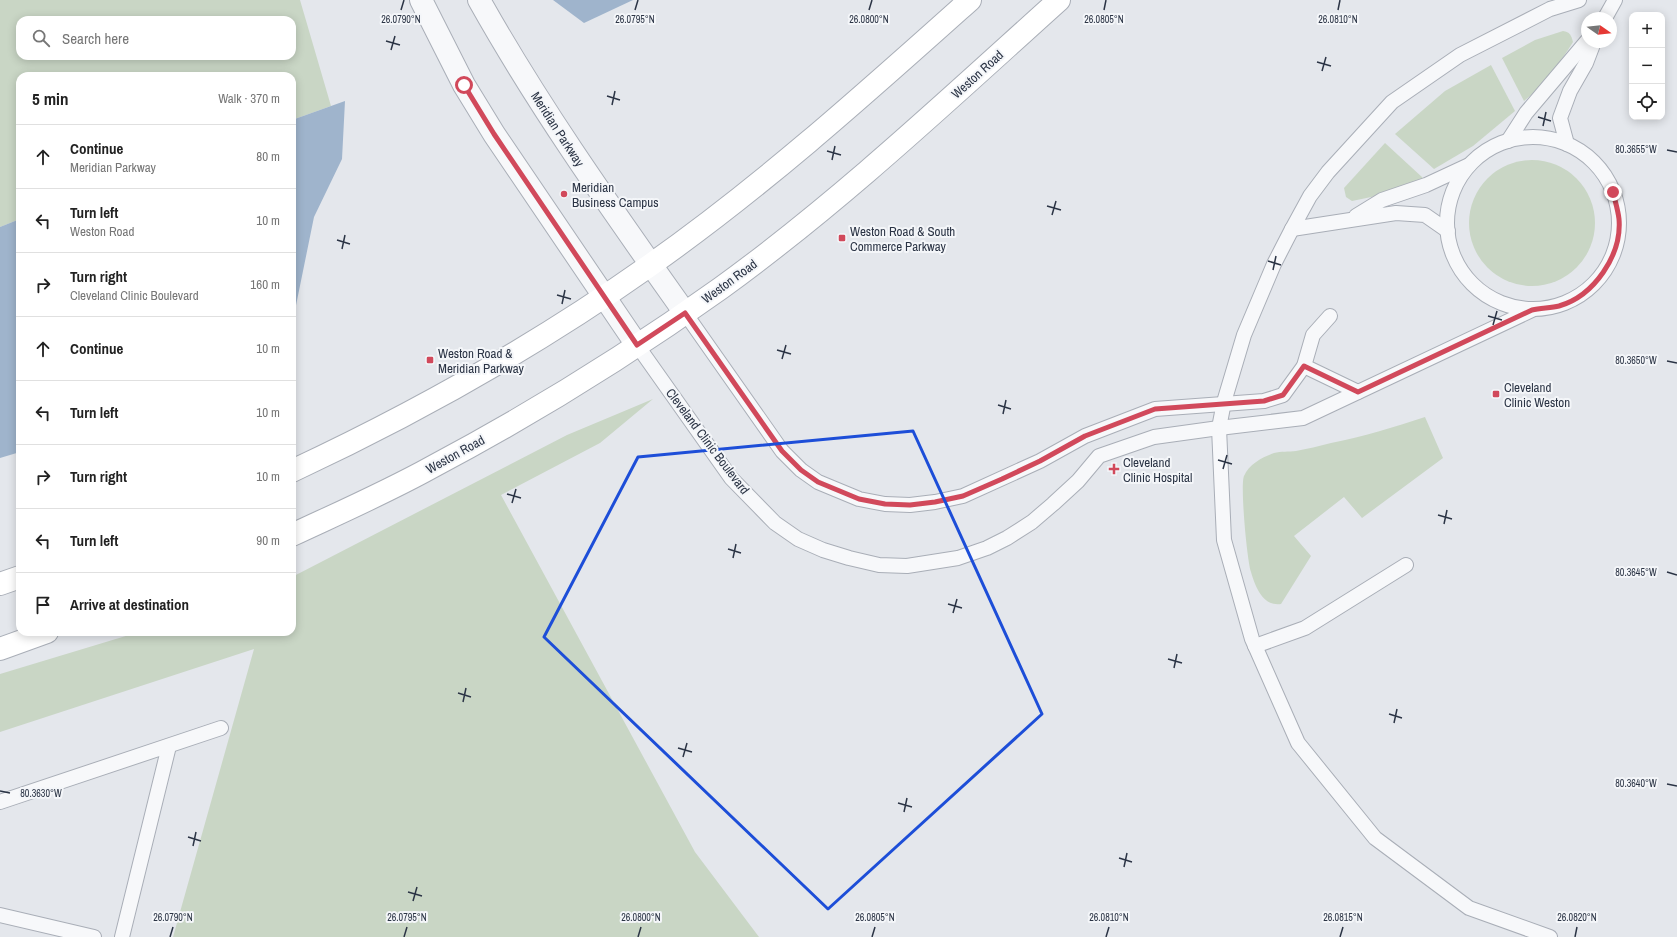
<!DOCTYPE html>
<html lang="en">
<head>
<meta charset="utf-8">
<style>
	body { margin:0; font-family:"Archivo Narrow",sans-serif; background:#f6f6f6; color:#222 }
	.controls { position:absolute; right:12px; top:12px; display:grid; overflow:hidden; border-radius:8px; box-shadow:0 2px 10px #0003 }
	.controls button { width:36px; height:36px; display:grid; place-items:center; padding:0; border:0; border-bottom:1px solid #e0e0e0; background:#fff; color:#222; font:20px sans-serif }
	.compass { position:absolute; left:1581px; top:12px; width:36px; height:36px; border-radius:50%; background:#fff; box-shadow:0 2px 10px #0003; rotate:104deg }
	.stop { position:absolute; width:12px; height:12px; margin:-9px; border:3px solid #d1495b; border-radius:50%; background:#fff }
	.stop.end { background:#d1495b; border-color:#fff; box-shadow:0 1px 4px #0008 }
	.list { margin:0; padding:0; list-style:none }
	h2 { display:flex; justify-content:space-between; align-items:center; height:52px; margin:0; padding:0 16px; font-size:17px }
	h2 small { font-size:13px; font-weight:400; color:#767676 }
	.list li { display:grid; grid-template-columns:26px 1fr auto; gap:12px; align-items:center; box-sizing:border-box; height:64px; padding:0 16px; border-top:1px solid #e0e0e0 }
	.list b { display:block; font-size:15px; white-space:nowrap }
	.list p { margin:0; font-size:13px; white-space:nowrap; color:#767676 }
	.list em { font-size:13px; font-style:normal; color:#767676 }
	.icon { flex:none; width:22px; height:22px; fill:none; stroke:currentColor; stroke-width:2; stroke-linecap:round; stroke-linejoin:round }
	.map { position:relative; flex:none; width:1677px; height:937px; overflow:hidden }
	.search { position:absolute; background:#fff; box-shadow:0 2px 10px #0003; left:16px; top:16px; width:280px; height:44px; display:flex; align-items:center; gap:10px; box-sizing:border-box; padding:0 14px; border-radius:12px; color:#767676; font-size:15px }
	.panel { position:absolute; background:#fff; box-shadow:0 2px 10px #0003; left:16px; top:72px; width:280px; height:564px; border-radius:12px }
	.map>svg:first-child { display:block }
	.green { fill:#c9d6c5; fill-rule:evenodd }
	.water { fill:#9fb4cc }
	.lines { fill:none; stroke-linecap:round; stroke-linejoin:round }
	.service-casing { stroke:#a9aeb7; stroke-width:16 }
	.minor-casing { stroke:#a9aeb7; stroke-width:24 }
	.secondary-casing { stroke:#a9aeb7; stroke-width:24 }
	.service { stroke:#f7f8fa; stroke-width:14 }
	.minor { stroke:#f7f8fa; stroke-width:22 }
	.secondary { stroke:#fff; stroke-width:22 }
	.route { stroke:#d1495b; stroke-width:5 }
	.marked { fill:none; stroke:#1d4ed8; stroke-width:3; stroke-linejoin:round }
	.ticks { fill:none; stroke:#2b3445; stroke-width:1.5 }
	.poi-dot { fill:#d1495b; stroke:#f4f6f9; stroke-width:1.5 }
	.labels { text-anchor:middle; stroke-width:4; stroke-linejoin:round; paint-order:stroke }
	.street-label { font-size:13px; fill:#2b3445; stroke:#f4f6f9 }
	.poi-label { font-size:13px; fill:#2b3445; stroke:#f4f6f9; text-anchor:start }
	.ticks-label { font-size:10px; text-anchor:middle; fill:#2b3445; stroke:#f4f6f9; stroke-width:4; stroke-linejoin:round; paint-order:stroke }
</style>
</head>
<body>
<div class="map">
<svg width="1677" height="937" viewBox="0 0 1677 937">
	<rect width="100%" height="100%" fill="#e4e7ec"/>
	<!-- green -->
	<g class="green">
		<path d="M0 0H300L331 106 292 120V76H20V219L0 227ZM20 20H292V56H20Z"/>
		<path d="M1563 31C1570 32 1571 35 1573 42 1560 63 1543 86 1524 101L1502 58 1535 40Z"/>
		<path d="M1491 65 1515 111 1473 146 1434 169 1395 134 1445 91Z"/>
		<path d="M1385 143 1423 178 1376 196 1352 201 1346 197 1344 188Z"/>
		<circle cx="1532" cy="223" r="63"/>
		<path d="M653 399 600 443 501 495 695 852 759 937H173L254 649 0 732V674L139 632H292V577L567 435Z"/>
		<path d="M1425 417 1443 458 1362 518 1344 497 1294 536 1311 556 1281 604C1263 607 1255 586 1251 572 1247 560 1240 485 1244 476 1249 464 1263 457 1274 453 1281 451 1289 452 1296 451 1307 449 1319 446 1331 443 1363 437 1394 427 1425 417Z"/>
	</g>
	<!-- water -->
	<g class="water">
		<path d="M553 0H633L584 23Z"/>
		<path d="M345 101 342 159 314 217 292 325V120Z"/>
		<path d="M20 219V452L0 458V227Z"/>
	</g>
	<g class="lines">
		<defs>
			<g id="service">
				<path d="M1605 18 1615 0"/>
				<circle cx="1533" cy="223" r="86"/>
				<path d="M1508 141 1526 113 1587 41"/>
				<path d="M1567 144 1560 118 1570 91 1586 63 1594 42"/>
				<path d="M1356 216 1382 200 1426 185 1469 165"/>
				<path d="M1292 229 1396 213 1425 215 1448 231"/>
				<path d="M685 313 782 451 801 470 818 482 859 499 885 504 910 505 935 502 963 496 1040 461 1085 436 1155 409 1264 401 1283 395 1304 366 1313 335 1330 316"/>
				<path d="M637 345 731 478 775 523 798 539 823 550 849 558 879 565 907 566 958 558 987 548 1007 538 1032 522 1053 504 1078 481 1099 456 1154 437 1219 428 1303 418 1532 310"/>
				<path d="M1304 366 1358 392"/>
				<path d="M1255 646 1305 628 1406 565"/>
				<path d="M0 802 221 728"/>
				<path d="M0 915 94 937"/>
				<path d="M122 937 169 746"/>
				<path d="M1550 937 1469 908 1375 838 1298 743 1252 639 1224 540 1219 428 1224 402 1244 335 1274 264 1292 229 1310 196 1328 172 1392 102 1460 55 1550 9 1579 0"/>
			</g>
			<g id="minor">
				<path d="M421 0 464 85 494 134 637 345"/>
				<path d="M479 0C540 109 613 211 685 313"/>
			</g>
			<g id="secondary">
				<path d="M292 471C416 413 537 345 649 266 764 185 866 93 970 0"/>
				<path d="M292 535C339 513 387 492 432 467 532 414 629 354 721 288 841 201 949 99 1059 0"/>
				<path d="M0 584 20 577"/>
				<path d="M0 649 47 632"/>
			</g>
		</defs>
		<!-- service casing -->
		<use href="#service" class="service-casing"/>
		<!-- minor casing -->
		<use href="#minor" class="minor-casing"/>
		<!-- secondary casing -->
		<use href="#secondary" class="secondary-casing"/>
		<!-- service -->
		<use href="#service" class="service"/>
		<!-- minor -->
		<use href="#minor" class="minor"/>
		<!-- secondary -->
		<use href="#secondary" class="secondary"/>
	</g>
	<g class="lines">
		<!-- route -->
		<path class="route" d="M464 85 494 134 637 345 685 313 782 451 801 470 818 482 859 499 885 504 910 505 935 502 963 496 1002 479 1040 461 1085 436 1155 409 1264 401 1283 395 1304 366 1358 392 1532 310C1541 308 1551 308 1559 306 1594 296 1622 255 1619 219 1618 210 1615 201 1613 192"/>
	</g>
	<!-- marked area -->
	<path class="marked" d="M913 431 1042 714 828 909 544 637 638 457Z"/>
	<!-- ticks -->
	<path class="ticks" d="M401 10 404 0M635 10 638 0M869 10 872 0M1104 10 1106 0M1338 10 1340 0M386 41 400 45M391 50 395 36M1317 62 1331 66M1322 71 1326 57M607 96 620 100M612 105 615 91M1538 117 1551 121M1543 126 1546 112M1667 150 1677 152M827 151 841 155M832 160 835 146M1047 206 1061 210M1052 215 1056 201M337 240 350 244M342 249 345 235M1268 261 1281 265M1273 270 1276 256M557 295 571 299M562 304 565 290M1488 316 1502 320M1493 325 1497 311M777 350 791 354M782 359 786 345M1667 361 1677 363M998 405 1011 409M1003 414 1006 400M1218 460 1232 464M1223 469 1227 455M507 494 521 498M512 503 516 489M1438 515 1452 519M1444 524 1447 510M728 549 741 553M733 558 736 544M1667 572 1677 575M948 604 962 608M953 613 957 599M1168 659 1182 663M1174 668 1177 654M458 693 471 697M463 702 466 688M1389 714 1402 718M1394 723 1397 709M678 748 692 752M683 757 687 743M1667 784 1677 786M0 791 10 793M898 803 912 807M904 812 907 798M188 837 201 841M193 846 196 832M1119 858 1132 862M1124 867 1127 853M408 892 422 896M413 901 417 887M170 937 173 927M404 937 407 927M638 937 641 927M872 937 875 927M1106 937 1109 927M1340 937 1343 927M1575 937 1577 927"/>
	<!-- markers -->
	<g class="poi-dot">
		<circle cx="564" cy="194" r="4"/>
		<rect x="838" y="234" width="8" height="8" rx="2"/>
		<rect x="426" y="356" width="8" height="8" rx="2"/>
		<rect x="1492" y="390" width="8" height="8" rx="2"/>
		<path d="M1112 463h4v4h4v4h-4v4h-4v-4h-4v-4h4z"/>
	</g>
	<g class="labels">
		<!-- street labels -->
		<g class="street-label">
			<text transform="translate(977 74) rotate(-42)" y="5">Weston Road</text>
			<text transform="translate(558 129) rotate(57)" y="5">Meridian Parkway</text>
			<text transform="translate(729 281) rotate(-36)" y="5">Weston Road</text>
			<text transform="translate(708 441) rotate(53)" y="5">Cleveland Clinic Boulevard</text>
			<text transform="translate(455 454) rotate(-29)" y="5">Weston Road</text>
		</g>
		<!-- poi labels -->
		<g class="poi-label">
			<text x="572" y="192">Meridian<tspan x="572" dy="15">Business Campus</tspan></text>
			<text x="850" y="236">Weston Road &amp; South<tspan x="850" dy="15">Commerce Parkway</tspan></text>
			<text x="438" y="358">Weston Road &amp;<tspan x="438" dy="15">Meridian Parkway</tspan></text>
			<text x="1504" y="392">Cleveland<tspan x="1504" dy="15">Clinic Weston</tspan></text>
			<text x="1123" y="467">Cleveland<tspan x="1123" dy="15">Clinic Hospital</tspan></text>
		</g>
	</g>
	<g class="ticks-label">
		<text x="401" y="23">26.0790°N</text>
		<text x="635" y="23">26.0795°N</text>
		<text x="869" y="23">26.0800°N</text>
		<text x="1104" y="23">26.0805°N</text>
		<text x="1338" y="23">26.0810°N</text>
		<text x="1636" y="153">80.3655°W</text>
		<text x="1636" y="364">80.3650°W</text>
		<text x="1636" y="576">80.3645°W</text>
		<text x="1636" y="787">80.3640°W</text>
		<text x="41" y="797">80.3630°W</text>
		<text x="173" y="921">26.0790°N</text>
		<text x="407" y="921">26.0795°N</text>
		<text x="641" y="921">26.0800°N</text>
		<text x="875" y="921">26.0805°N</text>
		<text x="1109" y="921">26.0810°N</text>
		<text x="1343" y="921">26.0815°N</text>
		<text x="1577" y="921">26.0820°N</text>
	</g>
</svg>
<div class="controls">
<button>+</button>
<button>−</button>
<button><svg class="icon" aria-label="locate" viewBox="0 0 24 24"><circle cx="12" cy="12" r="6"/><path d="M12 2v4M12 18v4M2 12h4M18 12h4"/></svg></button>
</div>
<svg class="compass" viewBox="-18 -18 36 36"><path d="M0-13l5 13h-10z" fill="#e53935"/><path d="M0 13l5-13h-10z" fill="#767676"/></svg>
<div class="stop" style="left:464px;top:85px"></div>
<div class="stop end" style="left:1613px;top:192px"></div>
<div class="search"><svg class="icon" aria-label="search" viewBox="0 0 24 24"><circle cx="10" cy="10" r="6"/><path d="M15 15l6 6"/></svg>Search here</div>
<section class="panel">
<h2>5 min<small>Walk · 370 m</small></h2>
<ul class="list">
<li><svg class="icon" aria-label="ahead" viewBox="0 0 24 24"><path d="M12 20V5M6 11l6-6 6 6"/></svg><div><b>Continue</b><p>Meridian Parkway</p></div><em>80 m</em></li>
<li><svg class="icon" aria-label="left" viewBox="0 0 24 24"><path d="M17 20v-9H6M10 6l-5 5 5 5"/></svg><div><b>Turn left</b><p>Weston Road</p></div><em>10 m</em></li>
<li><svg class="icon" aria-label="right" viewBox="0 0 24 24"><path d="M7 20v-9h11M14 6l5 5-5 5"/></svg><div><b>Turn right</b><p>Cleveland Clinic Boulevard</p></div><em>160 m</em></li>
<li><svg class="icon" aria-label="ahead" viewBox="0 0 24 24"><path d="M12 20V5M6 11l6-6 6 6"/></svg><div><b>Continue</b></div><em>10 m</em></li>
<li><svg class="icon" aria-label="left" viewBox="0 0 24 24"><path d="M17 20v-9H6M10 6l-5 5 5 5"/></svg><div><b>Turn left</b></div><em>10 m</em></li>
<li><svg class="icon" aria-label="right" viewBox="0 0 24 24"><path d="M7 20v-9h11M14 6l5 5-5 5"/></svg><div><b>Turn right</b></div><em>10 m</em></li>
<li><svg class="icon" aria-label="left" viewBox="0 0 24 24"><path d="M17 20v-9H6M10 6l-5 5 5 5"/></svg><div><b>Turn left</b></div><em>90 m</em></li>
<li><svg class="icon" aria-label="arrive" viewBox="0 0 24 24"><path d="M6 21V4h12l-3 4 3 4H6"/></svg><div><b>Arrive at destination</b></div></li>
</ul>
</section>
</div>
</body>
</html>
